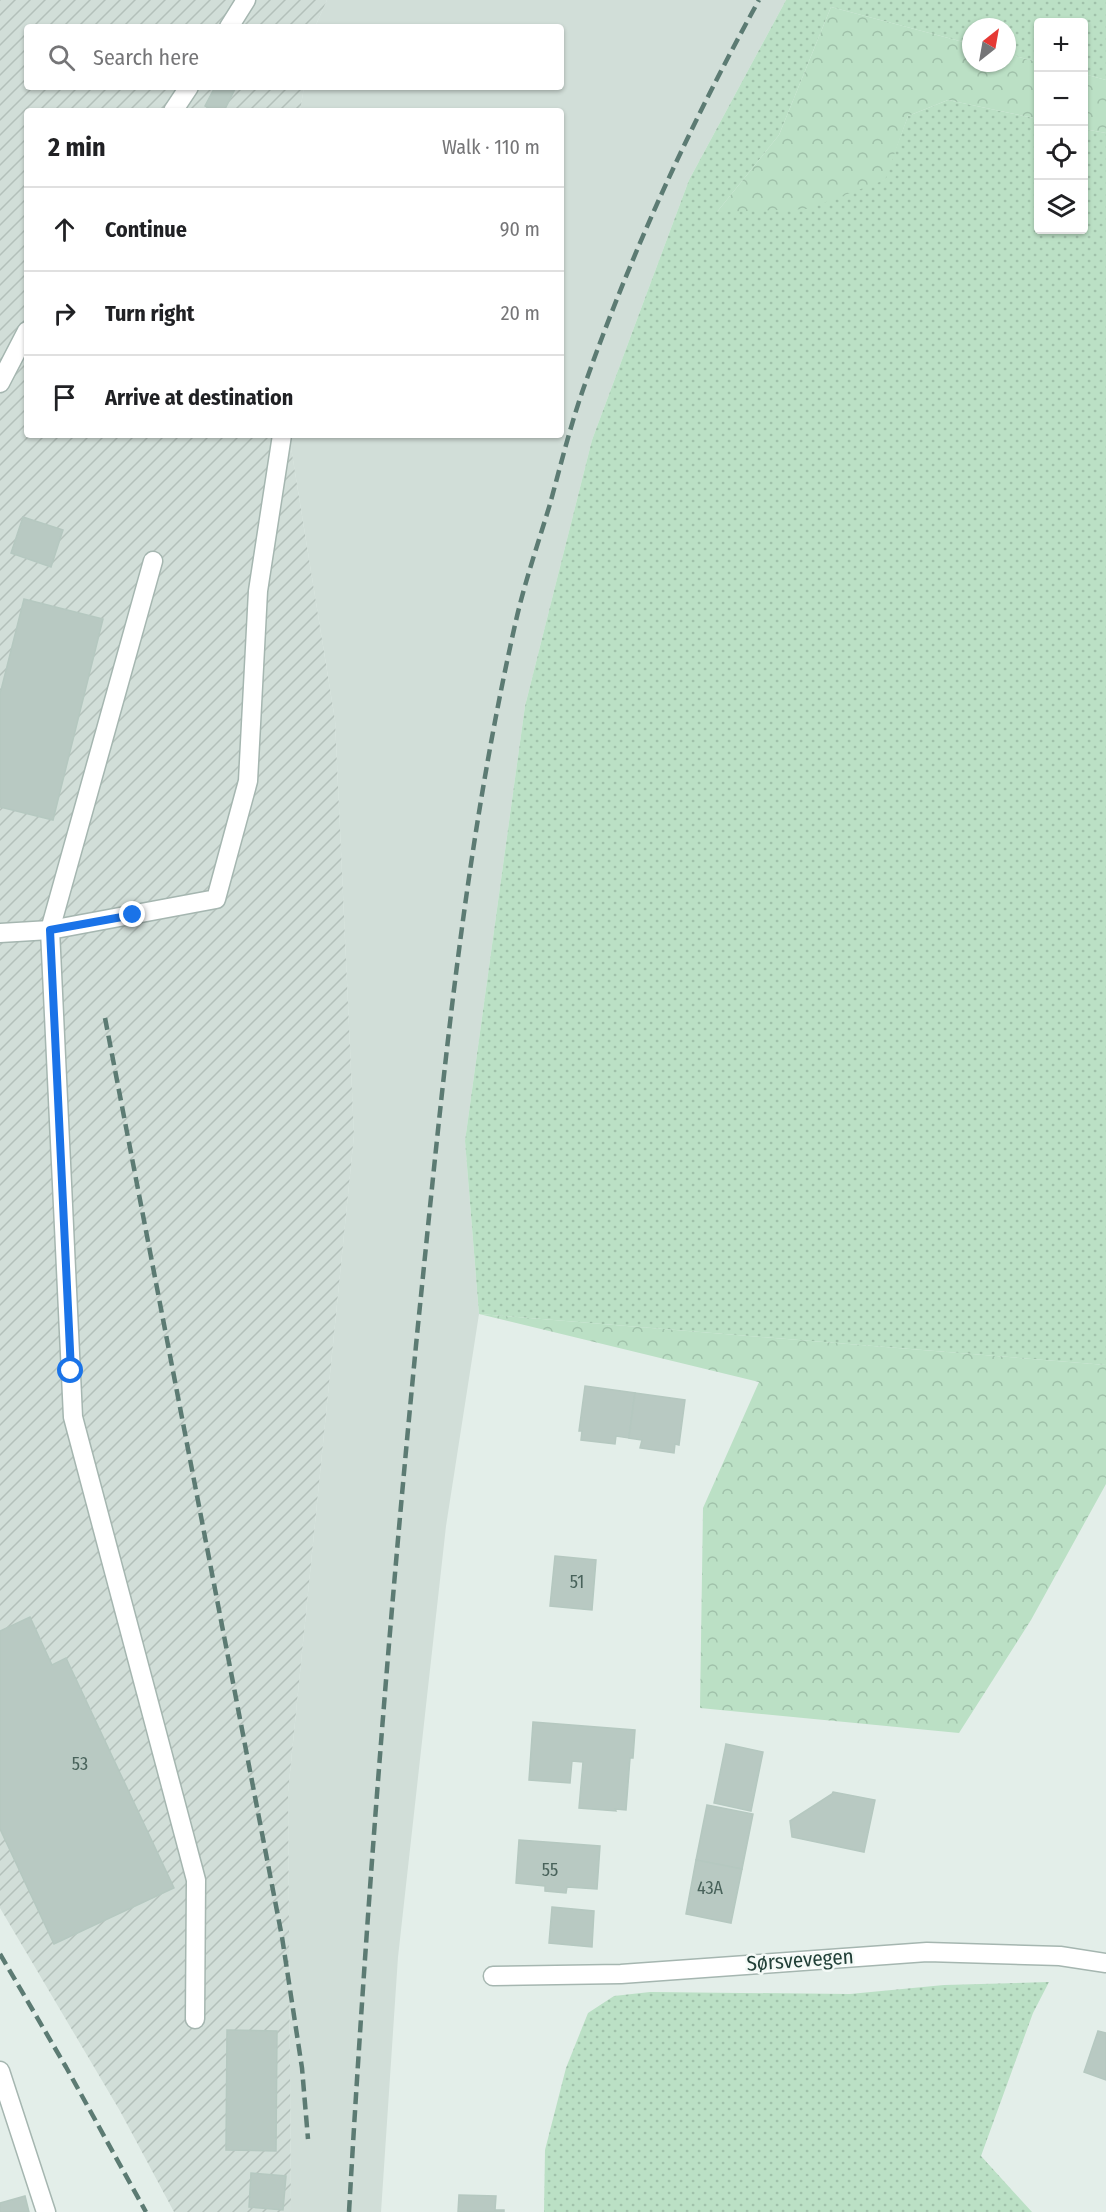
<!DOCTYPE html>
<html lang="en">
<head>
<meta charset="utf-8">
<style>
	body { margin:0; font-family:"Fira Sans Condensed",sans-serif; background:#f2f2f2; color:#202124 }
	.controls { position:absolute; right:18px; top:18px; display:grid; overflow:hidden; border-radius:6px; box-shadow:0 2px 4px #0004 }
	.controls button { width:54px; height:54px; display:grid; place-items:center; padding:0; border:0; border-bottom:2px solid #e0e0e0; background:#fff; color:#202124; font:30px sans-serif }
	.compass { position:absolute; left:962px; top:18px; width:54px; height:54px; border-radius:50%; background:#fff; box-shadow:0 2px 4px #0004; rotate:31deg }
	.stop { position:absolute; width:18px; height:18px; margin:-14px; border:4px solid #1a73e8; border-radius:50%; background:#fff }
	.stop.end { background:#1a73e8; border-color:#fff; box-shadow:0 2px 6px #0008 }
	.list { margin:0; padding:0; list-style:none }
	h2 { display:flex; justify-content:space-between; align-items:center; height:78px; margin:0; padding:0 24px; font-size:26px }
	h2 small { font-size:20px; font-weight:400; color:#757577 }
	.list li { display:grid; grid-template-columns:39px 1fr auto; gap:18px; align-items:center; box-sizing:border-box; height:84px; padding:0 24px; border-top:2px solid #e0e0e0 }
	.list b { display:block; font-size:22px; white-space:nowrap }
	.list em { font-size:20px; font-style:normal; color:#757577 }
	.icon { flex:none; width:33px; height:33px; fill:none; stroke:currentColor; stroke-width:2; stroke-linecap:round; stroke-linejoin:round }
	.map { position:relative; flex:none; width:1106px; height:2212px; overflow:hidden }
	.search { position:absolute; background:#fff; box-shadow:0 2px 4px #0004; left:24px; top:24px; width:540px; height:66px; display:flex; align-items:center; gap:15px; box-sizing:border-box; padding:0 21px; border-radius:6px; color:#757577; font-size:22px }
	.panel { position:absolute; background:#fff; box-shadow:0 2px 4px #0004; left:24px; top:108px; width:540px; height:330px; border-radius:6px }
	.map>svg:first-child { display:block }
	.built { fill:#d1ded8 }
	.industrial { fill:url(#industrial-furrows) }
	.grass { fill:url(#grass-dots) }
	.forest { fill:url(#forest-crowns) }
	.building { fill:#b8c9c2; stroke:#b5c8c0; stroke-width:1.5 }
	.lines { fill:none; stroke-linecap:round; stroke-linejoin:round }
	.lane-casing { stroke:#a5b6b0; stroke-width:21 }
	.street-casing { stroke:#a5b6b0; stroke-width:21 }
	.lane { stroke:#fff; stroke-width:18 }
	.street { stroke:#fff; stroke-width:18 }
	.rail { stroke:#5c7b73; stroke-width:4.5; stroke-dasharray:12 6; stroke-linecap:butt }
	.route { stroke:#1a73e8; stroke-width:8 }
	.labels { text-anchor:middle; stroke-width:5; stroke-linejoin:round; paint-order:stroke }
	.number-label { font-size:18px; fill:#48625a }
	.street-label { font-size:21px; fill:#224038; stroke:#f4faf7 }
</style>
</head>
<body>
<div class="map">
<svg width="1106" height="2212" viewBox="0 0 1106 2212">
	<defs>
		<pattern id="industrial-furrows" width="10" height="10" patternUnits="userSpaceOnUse" patternTransform="scale(1.5)"><rect width="10" height="10" fill="#d1ded8"/><path d="M-1 1l2-2M0 10L10 0M9 11l2-2" fill="none" stroke="#b3c0ba"/></pattern>
		<pattern id="grass-dots" width="8" height="8" patternUnits="userSpaceOnUse" patternTransform="scale(1.5)"><rect width="8" height="8" fill="#bbe0c5"/><path d="M2 2h.1M6 6h.1" fill="none" stroke="#a0c1aa" stroke-width="1.8" stroke-linecap="round"/></pattern>
		<pattern id="forest-crowns" width="20" height="18" patternUnits="userSpaceOnUse" patternTransform="scale(1.5)"><rect width="20" height="18" fill="#bbe0c5"/><path d="M2 6a3 3 0 1 1 6 0M12 15a3 3 0 1 1 6 0" fill="none" stroke="#a0c1aa"/></pattern>
	</defs>
	<rect width="100%" height="100%" fill="#e3eee9"/>
	<!-- built -->
	<path class="built" d="M327 0H786L689 180 592 440 525 706 465 1141 479 1314 446 1526 398 1957 381 2212H291L288 1792 354 1135 335 720 289 435H561V111H300L304 87H561V27H315Z"/>
	<!-- industrial -->
	<path class="industrial" d="M0 0H327L315 27H27V87H304L300 111H27V435H289L335 720 354 1135 288 1792 291 2212H174L120 2111 0 1908Z"/>
	<!-- grass -->
	<g class="grass">
		<path d="M786 0H1106V80L1084 74V22H1038V62L1007 54V27H971V44L831 7 779 135 717 212 884 180 908 116 948 100 1038 119V230H1084V129L1106 133V1365L479 1314 465 1141 525 706 592 440 689 180Z"/>
		<path d="M1049 1982 1033 2013 981 2156 1032 2212H544L545 2150 566 2068 588 2013 614 1996 650 1992 850 1994 944 1985Z"/>
	</g>
	<!-- forest -->
	<g class="forest">
		<path d="M831 7 971 44V63H1007V54L1038 62V119L948 100 908 116 885 180 807 209 717 212 779 135Z"/>
		<path d="M1084 74 1106 80V133L1084 129Z"/>
		<path d="M479 1314 1106 1365V1484L1031 1620 959 1733 700 1708 703 1508 759 1382Z"/>
	</g>
	<!-- building -->
	<g class="building">
		<path d="M215 87H236L224 111H214L205 106Z"/>
		<path d="M23 517 63 530 51 567 11 553Z"/>
		<path d="M24 599 103 619 53 820 0 807V694Z"/>
		<path d="M585 1386 635 1393 629 1438 616 1436 615 1444 581 1440 582 1431H579Z"/>
		<path d="M635 1393 685 1400 679 1445 675 1444 674 1453 640 1448 642 1440 629 1438Z"/>
		<path d="M555 1556 596 1560 592 1610 550 1606Z"/>
		<path d="M30 1617 52 1665 66 1658 174 1888 54 1944 0 1829V1631Z"/>
		<path d="M533 1722 635 1730 633 1758H630L626 1810 615 1809 616 1811 579 1808 583 1762 572 1761 570 1783 529 1780Z"/>
		<path d="M726 1744 763 1752 751 1811 714 1803Z"/>
		<path d="M833 1792 875 1800 864 1852 792 1837 790 1821 832 1794Z"/>
		<path d="M707 1805 753 1814 742 1869 696 1860Z"/>
		<path d="M519 1840 600 1846 597 1889 567 1887 566 1893 545 1891V1886L516 1883Z"/>
		<path d="M696 1860 742 1869 731 1923 686 1914Z"/>
		<path d="M552 1907 594 1911 592 1947 549 1943Z"/>
		<path d="M227 2030 277 2031 276 2151 226 2150Z"/>
		<path d="M1098 2031 1106 2033V2080L1084 2072Z"/>
		<path d="M251 2173 286 2176 283 2210 249 2207Z"/>
		<path d="M459 2195 496 2196 495 2210H504V2212H458Z"/>
		<path d="M25 2196 29 2212H0V2203Z"/>
	</g>
	<g class="lines">
		<defs>
			<g id="lane">
				<path d="M153 561 50 930 73 1417 196 1880 195 2019"/>
				<path d="M0 933 50 930 216 899 248 781 258 591 282 435"/>
				<path d="M0 2071 46 2212"/>
			</g>
			<g id="street">
				<path d="M229 27 246 0"/>
				<path d="M173 111 189 87"/>
				<path d="M0 383 27 331"/>
				<path d="M493 1976 621 1974 927 1952 1060 1956 1106 1963"/>
			</g>
		</defs>
		<!-- lane casing -->
		<use href="#lane" class="lane-casing"/>
		<!-- street casing -->
		<use href="#street" class="street-casing"/>
		<!-- lane -->
		<use href="#lane" class="lane"/>
		<!-- street -->
		<use href="#street" class="street"/>
		<!-- rail -->
		<g class="rail">
			<path d="M105 1018 282 1937 302 2068 308 2139"/>
			<path d="M0 1954 66 2067 146 2212"/>
			<path d="M349 2212C366 1916 389 1620 418 1325 442 1091 463 855 515 625 524 584 538 544 550 504 561 464 571 423 585 384 632 251 691 123 759 0"/>
		</g>
	</g>
	<g class="lines">
		<!-- route -->
		<path class="route" d="M71 1371 50 930 133 915"/>
	</g>
	<g class="labels">
		<!-- number labels -->
		<g class="number-label">
			<text x="577" y="1588">51</text>
			<text x="80" y="1770">53</text>
			<text x="550" y="1876">55</text>
			<text x="710" y="1894">43A</text>
		</g>
		<!-- street labels -->
		<g class="street-label">
			<text transform="translate(800 1960) rotate(-4)" y="7">Sørsvevegen</text>
		</g>
	</g>
</svg>
<div class="controls">
<button>+</button>
<button>−</button>
<button><svg class="icon" aria-label="locate" viewBox="0 0 24 24"><circle cx="12" cy="12" r="6"/><path d="M12 2v4M12 18v4M2 12h4M18 12h4"/></svg></button>
<button><svg class="icon" aria-label="layers" viewBox="0 0 24 24"><path d="M12 4l9 5-9 5-9-5zM3 14l9 5 9-5"/></svg></button>
</div>
<svg class="compass" viewBox="-18 -18 36 36"><path d="M0-13l5 13h-10z" fill="#e53935"/><path d="M0 13l5-13h-10z" fill="#757577"/></svg>
<div class="stop" style="left:71px;top:1371px"></div>
<div class="stop end" style="left:133px;top:915px"></div>
<div class="search"><svg class="icon" aria-label="search" viewBox="0 0 24 24"><circle cx="10" cy="10" r="6"/><path d="M15 15l6 6"/></svg>Search here</div>
<section class="panel">
<h2>2 min<small>Walk · 110 m</small></h2>
<ul class="list">
<li><svg class="icon" aria-label="ahead" viewBox="0 0 24 24"><path d="M12 20V5M6 11l6-6 6 6"/></svg><div><b>Continue</b></div><em>90 m</em></li>
<li><svg class="icon" aria-label="right" viewBox="0 0 24 24"><path d="M7 20v-9h11M14 6l5 5-5 5"/></svg><div><b>Turn right</b></div><em>20 m</em></li>
<li><svg class="icon" aria-label="arrive" viewBox="0 0 24 24"><path d="M6 21V4h12l-3 4 3 4H6"/></svg><div><b>Arrive at destination</b></div></li>
</ul>
</section>
</div>
</body>
</html>
